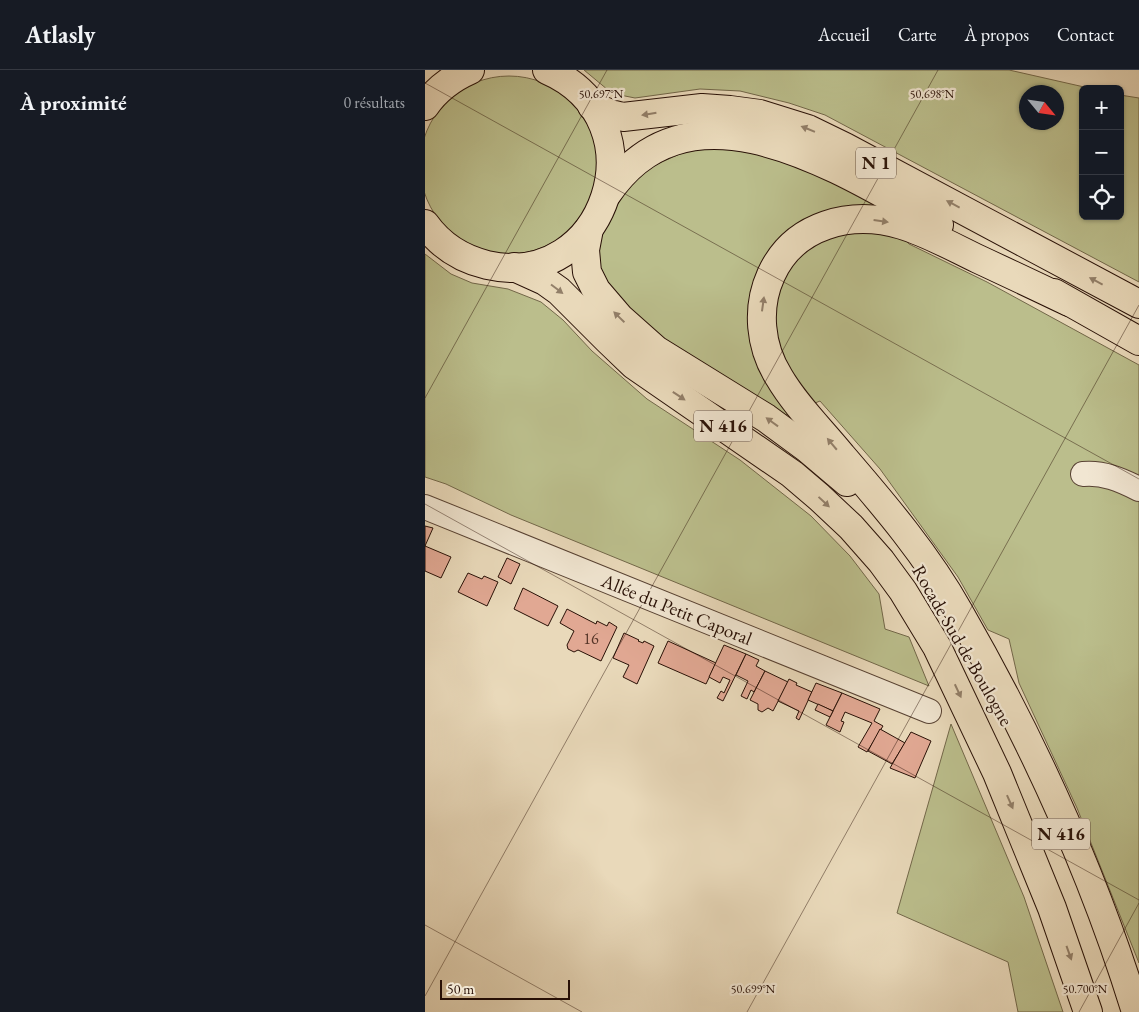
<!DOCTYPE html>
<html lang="fr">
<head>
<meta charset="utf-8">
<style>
	body { margin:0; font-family:"EB Garamond",serif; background:#20242c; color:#f1f3f6 }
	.controls { position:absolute; right:15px; top:15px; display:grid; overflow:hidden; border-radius:8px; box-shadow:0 1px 4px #0004 }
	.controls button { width:45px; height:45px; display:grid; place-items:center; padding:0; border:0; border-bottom:1px solid #363941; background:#171b24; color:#f1f3f6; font:25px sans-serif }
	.compass { position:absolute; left:594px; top:15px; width:45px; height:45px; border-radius:50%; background:#171b24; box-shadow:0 1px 4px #0004; rotate:119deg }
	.scale { position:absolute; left:15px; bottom:12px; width:130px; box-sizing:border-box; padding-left:5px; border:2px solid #281006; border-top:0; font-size:14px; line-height:18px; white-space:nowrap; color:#281006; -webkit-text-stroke:4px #f1e6d2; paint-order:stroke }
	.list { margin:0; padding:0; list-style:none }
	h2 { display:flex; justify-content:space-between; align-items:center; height:65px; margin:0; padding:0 20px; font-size:21px }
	h2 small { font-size:16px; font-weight:400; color:#9ea1a6 }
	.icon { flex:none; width:28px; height:28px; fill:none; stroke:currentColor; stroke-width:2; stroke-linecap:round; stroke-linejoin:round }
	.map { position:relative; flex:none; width:714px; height:942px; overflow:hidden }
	header { display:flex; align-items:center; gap:30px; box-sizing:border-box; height:70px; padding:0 25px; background:#171b24; border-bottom:1px solid #363941 }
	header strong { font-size:24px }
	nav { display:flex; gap:28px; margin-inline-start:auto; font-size:18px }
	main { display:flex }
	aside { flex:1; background:#171b24 }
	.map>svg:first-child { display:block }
	.green { fill:#bbbe8c; stroke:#726749; fill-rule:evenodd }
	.building { fill:#e1a893; stroke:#281006 }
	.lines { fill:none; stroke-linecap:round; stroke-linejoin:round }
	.minor-casing { stroke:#584233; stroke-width:26 }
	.highway-casing { stroke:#281006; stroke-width:30 }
	.minor { stroke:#f1e6d2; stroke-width:24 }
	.highway { stroke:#e9d9ba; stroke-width:28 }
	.oneway { fill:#927f69 }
	.ticks { fill:none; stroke:#281006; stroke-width:1; stroke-opacity:0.45 }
	.labels { text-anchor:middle; stroke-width:4.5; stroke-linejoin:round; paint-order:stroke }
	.number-label { font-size:16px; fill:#563629 }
	.shield { fill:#f1e6d2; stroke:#645043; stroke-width:1 }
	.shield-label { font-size:18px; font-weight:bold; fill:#281006 }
	.street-label { font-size:19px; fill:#281006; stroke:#f1e6d2 }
	.ticks-label { font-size:12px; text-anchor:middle; fill:#281006; stroke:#f1e6d2; stroke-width:4.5; stroke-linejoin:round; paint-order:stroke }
</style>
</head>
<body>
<header>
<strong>Atlasly</strong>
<nav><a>Accueil</a><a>Carte</a><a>À propos</a><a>Contact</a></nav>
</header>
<main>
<aside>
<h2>À proximité<small>0 résultats</small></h2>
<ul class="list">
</ul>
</aside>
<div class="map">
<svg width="714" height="942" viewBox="0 0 714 942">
	<rect width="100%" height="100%" fill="#e9d9ba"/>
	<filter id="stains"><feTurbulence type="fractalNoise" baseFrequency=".004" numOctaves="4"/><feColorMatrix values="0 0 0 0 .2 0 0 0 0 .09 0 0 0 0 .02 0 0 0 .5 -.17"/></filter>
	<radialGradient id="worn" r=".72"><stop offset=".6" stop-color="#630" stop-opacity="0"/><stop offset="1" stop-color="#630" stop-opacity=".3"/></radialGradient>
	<!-- green -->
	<g class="green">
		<path d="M159 0H584L668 19H658V146H695V25L714 28V212L400 45 364 33 315 21 275 19 210 28 195 25 183 20ZM602 22H632V52H602Z"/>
		<circle cx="84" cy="95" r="89"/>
		<path d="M286 70 373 96 448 133 484 174 562 212 714 295V893L652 738 594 613 584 569 563 560 533 507 455 399 395 331 356 347 234 268 178 213 170 185 178 163 195 126 210 104Z"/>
		<path d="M0 184 26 204 47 213 83 219 116 232 138 250 167 281 222 329 315 390 386 446 425 486 454 524 460 559 484 567 504 616 86 445 21 414 0 407Z"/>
		<path d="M526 654 599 827 638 942H593L583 892 472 843Z"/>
	</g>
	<!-- building -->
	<g class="building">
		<path d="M0 456 8 458 0 476Z"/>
		<path d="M0 476 26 487 16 508 0 501Z"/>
		<path d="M82 488 95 494 86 514 73 507Z"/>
		<path d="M43 503 57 509 59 506 73 512 62 536 33 522Z"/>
		<path d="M98 518 133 536 123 556 89 539Z"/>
		<path d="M142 539 171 554 172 551 182 556 184 552 192 557 176 591 153 580 149 582 143 579 142 575 149 561 135 553Z"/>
		<path d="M199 563 214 570 213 571 218 573 219 571 229 576 212 614 198 607 204 595 188 588Z"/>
		<path d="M243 571 291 593 281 614 233 593Z"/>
		<path d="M299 575 321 584 298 631 292 628 296 621 299 623 305 610 298 607 295 613 284 607Z"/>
		<path d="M321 584 334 590 331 596 340 601 329 622 326 620 322 629 316 626 323 611 311 605Z"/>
		<path d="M340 601 363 612 348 641 343 638 337 642 333 640V634L325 630Z"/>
		<path d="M364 609 372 613 371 615 387 622 374 650 371 648 374 641 353 631Z"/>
		<path d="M391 613 417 623 408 641 383 630Z"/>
		<path d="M417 623 455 639 449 651 458 656 442 682 433 677 447 653 420 642 416 651 419 652 415 662 401 655Z"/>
		<path d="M393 634 408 641 405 647 390 640Z"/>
		<path d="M455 659 480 673 467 694 443 681Z"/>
		<path d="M486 662 506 671 490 708 465 698Z"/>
	</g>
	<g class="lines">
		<defs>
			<g id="minor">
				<path d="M658 404C678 402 696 410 714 419"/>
				<path d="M0 437 504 641"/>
			</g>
			<g id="highway">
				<path d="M0 36C11 20 27 8 45 0"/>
				<path d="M167 36 186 44 198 47 277 38 305 40 335 44 383 59 420 77 714 234"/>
				<path d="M182 124C266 0 418 102 514 155"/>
				<path d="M0 154C15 175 37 189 62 195 180 222 239 51 122 0"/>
				<path d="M164 159 160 180 162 202 171 220 195 248 231 280 341 348 383 379 422 412"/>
				<path d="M89 197 120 211 134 221 183 270 209 295 367 404 394 427 426 457 456 491 478 521 512 577 572 703 627 838 663 942"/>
				<path d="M629 223 714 271"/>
				<path d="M644 232C613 217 583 203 553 189 528 177 503 163 477 155 426 140 369 154 346 205 331 238 335 277 354 307 371 336 396 360 417 386 460 436 502 485 534 542 607 669 668 802 711 942"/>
			</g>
		</defs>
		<!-- minor casing -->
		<use href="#minor" class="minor-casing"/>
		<!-- highway casing -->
		<use href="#highway" class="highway-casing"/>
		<!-- minor -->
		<use href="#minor" class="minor"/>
		<!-- highway -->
		<use href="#highway" class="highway"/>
	</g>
	<!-- one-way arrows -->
	<defs><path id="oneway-solid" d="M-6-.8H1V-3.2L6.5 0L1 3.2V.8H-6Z" transform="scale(1.25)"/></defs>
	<g class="oneway">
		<use href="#oneway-solid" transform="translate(224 44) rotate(171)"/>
		<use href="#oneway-solid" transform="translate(383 59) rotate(-158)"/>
		<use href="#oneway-solid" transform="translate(528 134) rotate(-152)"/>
		<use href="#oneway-solid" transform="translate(456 151) rotate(8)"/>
		<use href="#oneway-solid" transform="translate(671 211) rotate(-152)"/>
		<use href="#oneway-solid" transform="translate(132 219) rotate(37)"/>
		<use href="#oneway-solid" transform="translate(338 234) rotate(-82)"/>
		<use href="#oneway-solid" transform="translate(194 247) rotate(-136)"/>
		<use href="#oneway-solid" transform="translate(254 326) rotate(34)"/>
		<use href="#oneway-solid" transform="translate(347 352) rotate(-144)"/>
		<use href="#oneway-solid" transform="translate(407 374) rotate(-130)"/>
		<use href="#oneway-solid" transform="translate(399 432) rotate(43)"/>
		<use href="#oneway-solid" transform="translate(533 621) rotate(65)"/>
		<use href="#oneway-solid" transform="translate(585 732) rotate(66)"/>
		<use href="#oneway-solid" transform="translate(644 883) rotate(70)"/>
	</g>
	<!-- ticks -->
	<path class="ticks" d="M0 13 714 409M0 328 182 0M0 434 714 830M0 855 157 942M0 926 513 0M322 942 714 235M654 942 714 833"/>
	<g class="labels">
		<!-- number labels -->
		<g class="number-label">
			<text x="166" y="574">16</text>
		</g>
		<!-- shield labels -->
		<g class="shield">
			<rect x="431" y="77.5" width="40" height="31" rx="4"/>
			<rect x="269" y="340.5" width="58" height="31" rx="4"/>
			<rect x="607" y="748.5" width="58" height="31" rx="4"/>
		</g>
		<g class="shield-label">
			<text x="451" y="99">N 1</text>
			<text x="298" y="362">N 416</text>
			<text x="636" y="770">N 416</text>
		</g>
		<!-- street labels -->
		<g class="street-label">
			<text transform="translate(252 539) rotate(22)" y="7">Allée du Petit Caporal</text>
			<text transform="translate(538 575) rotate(60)" y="7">Rocade Sud de Boulogne</text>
		</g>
	</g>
	<g class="ticks-label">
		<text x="176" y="28">50.697°N</text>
		<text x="507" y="28">50.698°N</text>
		<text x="328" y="923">50.699°N</text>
		<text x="660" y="923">50.700°N</text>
	</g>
	<rect width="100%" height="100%" filter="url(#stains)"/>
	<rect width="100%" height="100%" fill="url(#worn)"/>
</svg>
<div class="controls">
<button>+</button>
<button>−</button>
<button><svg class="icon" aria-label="locate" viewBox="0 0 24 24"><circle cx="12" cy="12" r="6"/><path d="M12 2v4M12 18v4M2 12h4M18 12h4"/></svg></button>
</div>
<svg class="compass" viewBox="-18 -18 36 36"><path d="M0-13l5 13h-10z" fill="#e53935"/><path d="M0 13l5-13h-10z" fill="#9ea1a6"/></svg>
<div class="scale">50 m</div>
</div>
</main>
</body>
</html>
